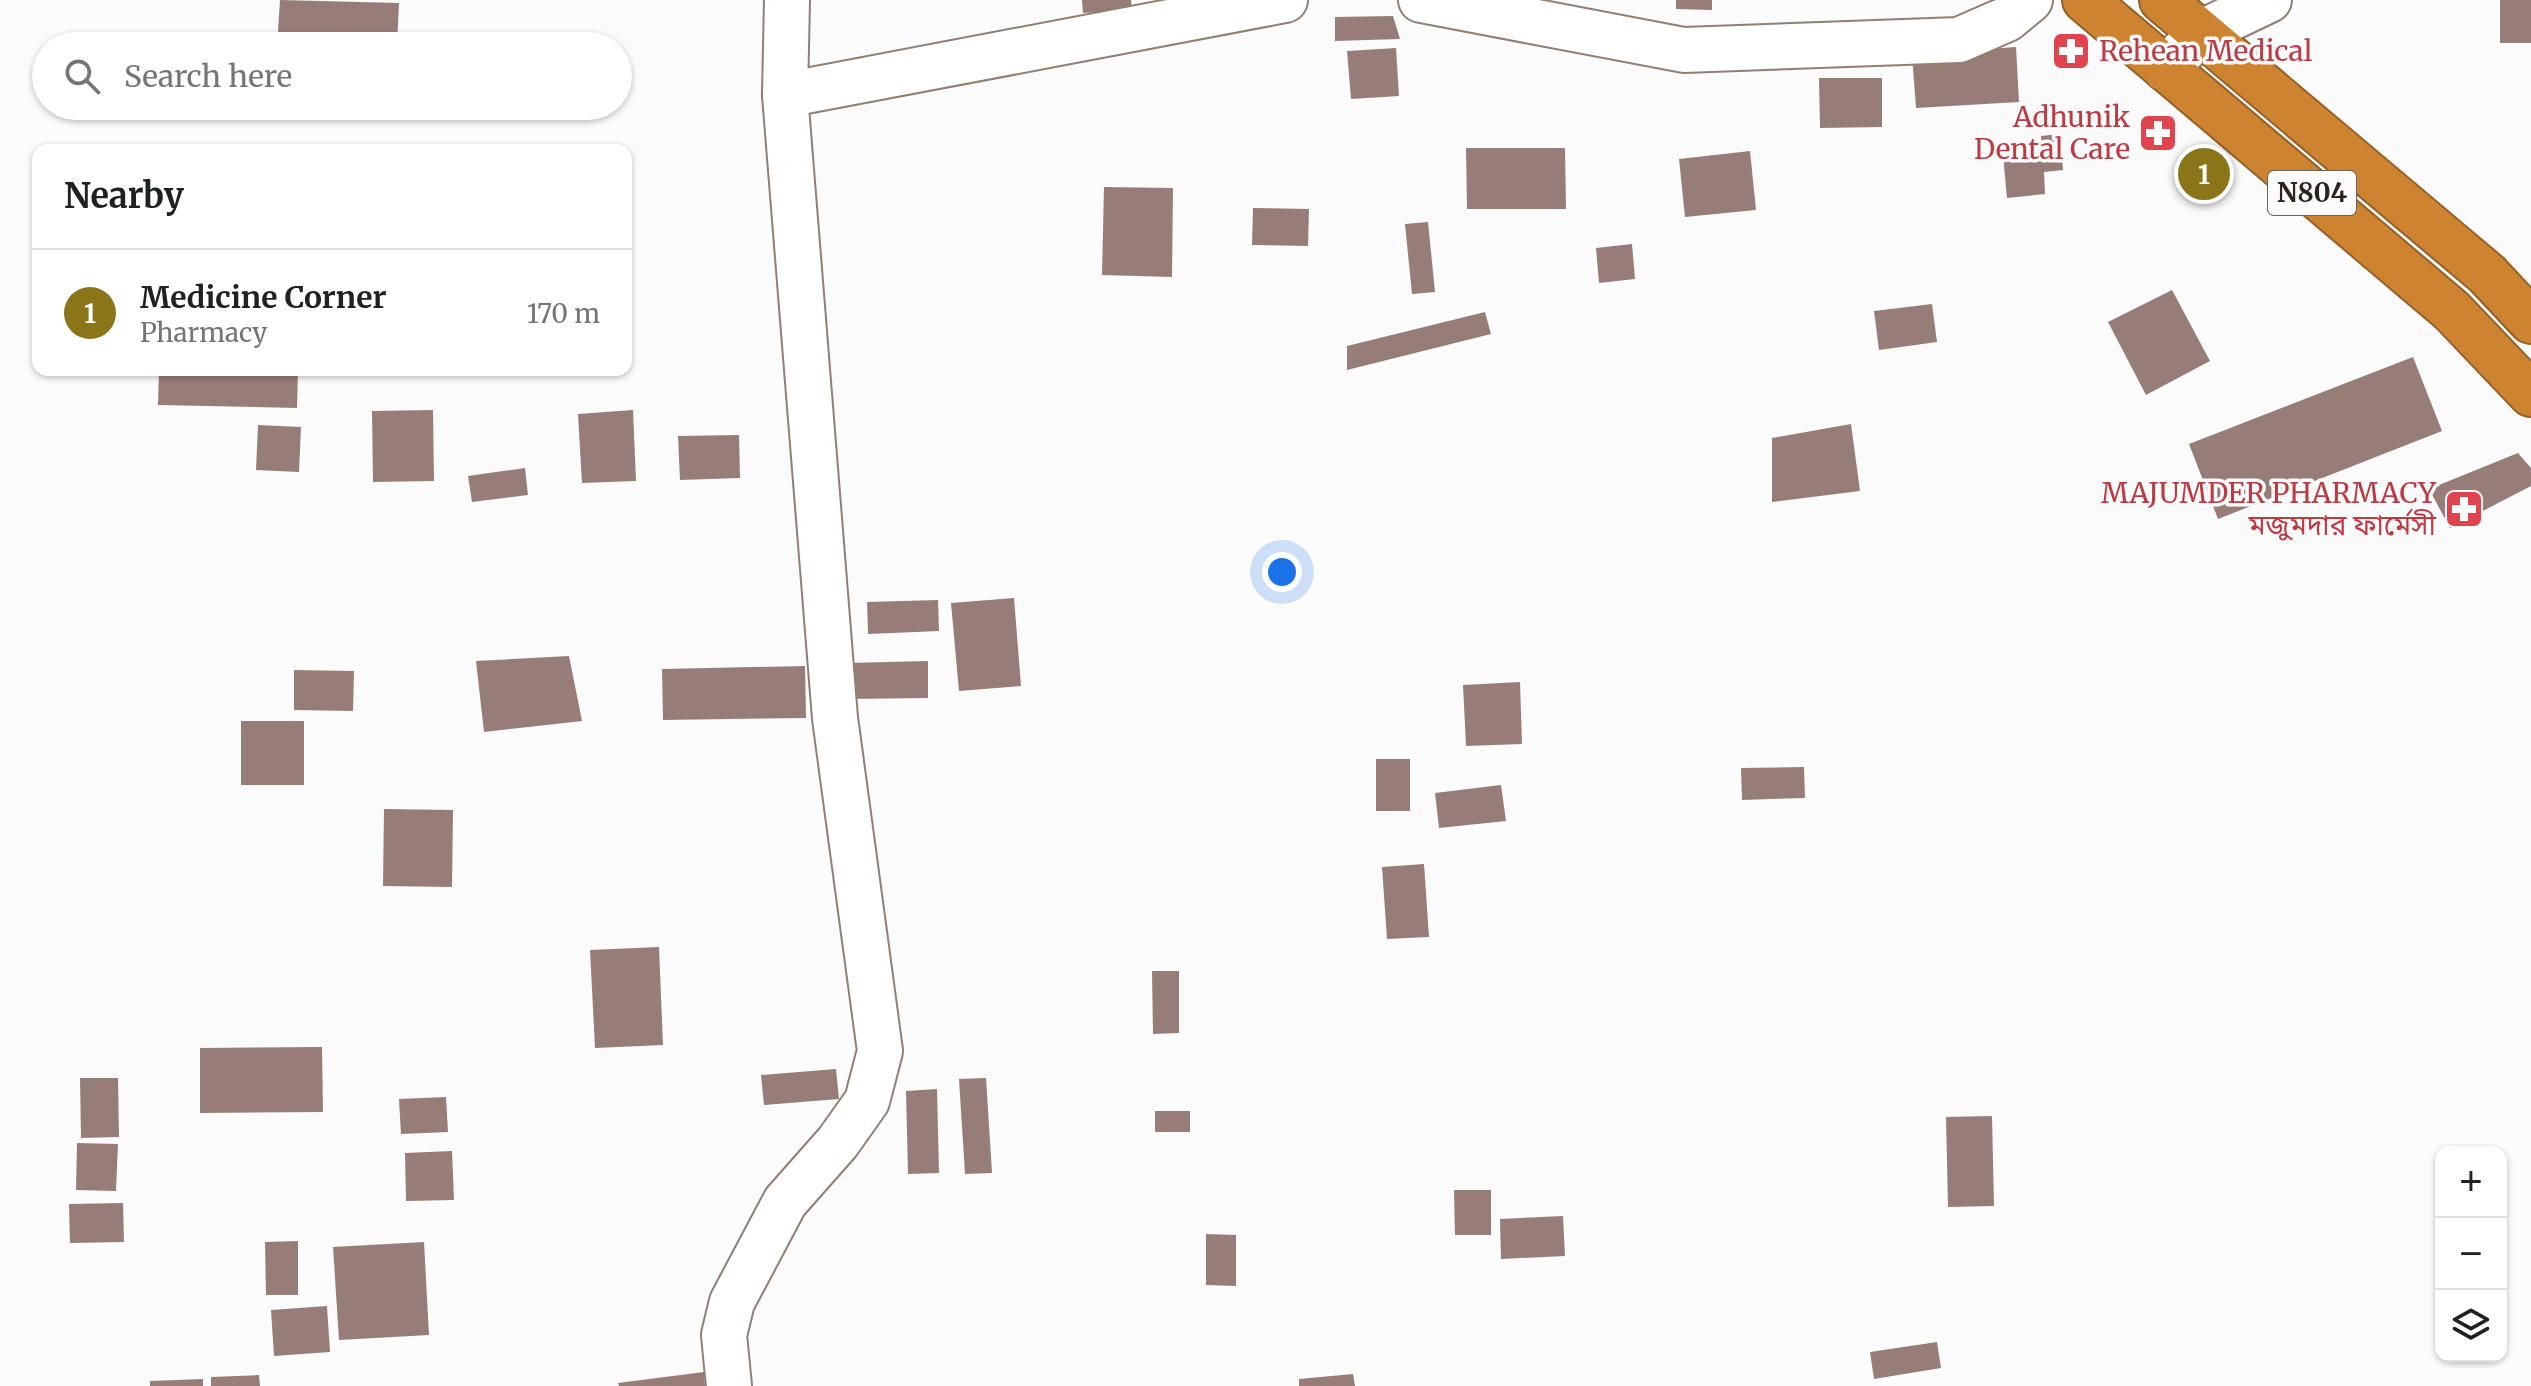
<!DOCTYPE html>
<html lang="en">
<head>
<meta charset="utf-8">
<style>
	body { margin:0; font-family:Merriweather,"Noto Sans Bengali",serif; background:#f6f6f6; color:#202124 }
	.controls { position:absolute; right:24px; bottom:24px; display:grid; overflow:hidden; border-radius:16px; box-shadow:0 2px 6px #0004 }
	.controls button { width:72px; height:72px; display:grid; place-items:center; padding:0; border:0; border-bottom:2px solid #e0e0e0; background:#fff; color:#202124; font:40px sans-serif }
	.you { position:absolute; left:1282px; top:572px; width:28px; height:28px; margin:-20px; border:6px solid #fff; border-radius:50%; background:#1a73e8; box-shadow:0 0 0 12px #1a73e833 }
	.badge { display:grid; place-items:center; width:52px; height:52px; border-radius:50%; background:#8a7519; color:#fff; font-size:26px; font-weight:700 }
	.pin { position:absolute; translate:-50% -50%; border:4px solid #fff; box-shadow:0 2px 8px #0006 }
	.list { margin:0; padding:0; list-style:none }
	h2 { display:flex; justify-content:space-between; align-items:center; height:104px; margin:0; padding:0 32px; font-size:34px }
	h2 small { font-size:26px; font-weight:400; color:#757577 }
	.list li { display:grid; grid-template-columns:52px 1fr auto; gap:24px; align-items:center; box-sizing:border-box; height:128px; padding:0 32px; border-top:2px solid #e0e0e0 }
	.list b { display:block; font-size:30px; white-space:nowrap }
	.list p { margin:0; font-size:26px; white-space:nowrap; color:#757577 }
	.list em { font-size:26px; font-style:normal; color:#757577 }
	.icon { flex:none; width:44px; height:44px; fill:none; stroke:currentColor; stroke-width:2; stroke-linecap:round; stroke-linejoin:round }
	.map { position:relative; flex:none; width:2531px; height:1386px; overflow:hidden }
	.search { position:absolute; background:#fff; box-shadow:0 2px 6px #0004; left:32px; top:32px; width:600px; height:88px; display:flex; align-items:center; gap:20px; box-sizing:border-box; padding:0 28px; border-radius:44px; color:#757577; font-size:30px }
	.panel { position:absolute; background:#fff; box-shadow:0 2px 6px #0004; left:32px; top:144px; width:600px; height:232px; border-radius:16px }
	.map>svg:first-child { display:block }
	.building { fill:#977d77 }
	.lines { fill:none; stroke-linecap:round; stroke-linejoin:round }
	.minor-casing { stroke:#937f6f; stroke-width:48 }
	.highway-casing { stroke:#956129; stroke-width:48 }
	.minor { stroke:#fff; stroke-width:44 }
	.highway { stroke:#ce8330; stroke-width:44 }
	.labels { text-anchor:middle; stroke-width:7; stroke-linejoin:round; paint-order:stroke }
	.shield { fill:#fbfbfb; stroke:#69645f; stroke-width:2 }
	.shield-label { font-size:26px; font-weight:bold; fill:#2b231c }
	.health-label { font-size:28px; fill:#be3a42; stroke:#fbfbfb; text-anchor:end }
</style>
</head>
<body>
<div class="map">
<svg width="2531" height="1386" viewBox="0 0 2531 1386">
	<rect width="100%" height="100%" fill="#fbfbfb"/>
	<!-- building -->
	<g class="building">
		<path d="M280 0 399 3 397 46H277Z"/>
		<path d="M1082 0H1131L1132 10 1083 13Z"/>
		<path d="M1676 0H1712V10L1676 9Z"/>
		<rect x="2500" y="0" width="31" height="43"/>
		<path d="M1393 16 1400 39 1335 41V17Z"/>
		<path d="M2016 47 2019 102 1916 108 1912 54Z"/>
		<path d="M1396 48 1399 96 1351 99 1347 51Z"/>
		<path d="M1819 78H1882V127L1820 128Z"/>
		<path d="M2060 134 2063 170 2044 172 2045 194 2007 198 2003 155 2041 151 2043 160 2041 136Z"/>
		<path d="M1466 148H1565L1566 209H1467Z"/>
		<path d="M1750 151 1756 210 1685 217 1679 159Z"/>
		<path d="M1104 187 1173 188 1172 277 1102 275Z"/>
		<path d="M1253 208 1309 209 1308 246 1252 245Z"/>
		<path d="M1428 222 1435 292 1412 294 1405 224Z"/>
		<path d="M1632 244 1635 279 1599 283 1596 248Z"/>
		<path d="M2172 290 2210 361 2146 395 2108 322Z"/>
		<path d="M1932 304 1937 342 1879 350 1874 311Z"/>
		<path d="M1485 312 1491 334 1347 370V346Z"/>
		<path d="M2413 357 2442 431 2218 519 2189 444Z"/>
		<path d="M159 370H298L297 408 158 405Z"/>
		<path d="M433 410 434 481 373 482 372 411Z"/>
		<path d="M633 410 636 481 582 483 578 414Z"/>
		<path d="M1851 424 1860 491 1772 502V438Z"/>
		<path d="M258 425 301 427 299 472 256 470Z"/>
		<path d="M739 435 740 478 680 480 678 436Z"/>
		<path d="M2518 453 2531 468V486L2450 528 2429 489Z"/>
		<path d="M525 468 528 495 472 502 468 476Z"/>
		<path d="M1014 598 1021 686 959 691 951 603Z"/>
		<path d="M938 600 939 631 868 634 867 602Z"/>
		<path d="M569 656 582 721 484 732 476 661Z"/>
		<path d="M928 661V698L847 699V663Z"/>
		<path d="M805 666 806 718 663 720 662 669Z"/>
		<path d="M294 670 354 671 353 711 294 710Z"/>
		<path d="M1520 682 1522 744 1466 746 1463 685Z"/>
		<rect x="241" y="721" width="63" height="64"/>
		<rect x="1376" y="759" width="34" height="52"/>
		<path d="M1804 767 1805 798 1742 800 1741 768Z"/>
		<path d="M1501 785 1506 821 1439 828 1435 793Z"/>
		<path d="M384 809 453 810 452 887 383 886Z"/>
		<path d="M1424 864 1429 937 1387 939 1382 867Z"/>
		<path d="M659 947 663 1045 595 1048 590 950Z"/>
		<path d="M1152 971H1179V1033L1153 1034Z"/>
		<path d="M322 1047 323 1112 200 1113V1048Z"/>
		<path d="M836 1069 839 1099 764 1105 761 1075Z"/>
		<path d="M80 1078H118L119 1137 81 1138Z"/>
		<path d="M986 1078 992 1173 965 1174 959 1079Z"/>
		<path d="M937 1089 939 1173 908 1174 906 1091Z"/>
		<path d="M446 1097 448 1132 401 1134 399 1099Z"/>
		<rect x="1155" y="1111" width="35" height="21"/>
		<path d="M1992 1116 1994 1206 1948 1207 1946 1117Z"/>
		<path d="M77 1143 118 1144 116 1191 76 1190Z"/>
		<path d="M452 1151 454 1200 406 1201 405 1153Z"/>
		<path d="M1454 1190H1491V1235H1455Z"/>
		<path d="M123 1203 124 1242 70 1243 69 1204Z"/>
		<path d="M1563 1216 1565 1256 1501 1259 1500 1219Z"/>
		<path d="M1206 1234 1236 1235V1286L1206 1285Z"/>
		<path d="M298 1241V1295H266L265 1242Z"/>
		<path d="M424 1242 429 1335 339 1340 333 1247Z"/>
		<path d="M327 1306 330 1352 274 1356 271 1310Z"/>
		<path d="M1937 1342 1941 1368 1874 1379 1870 1352Z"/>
		<path d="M704 1372 705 1386H619L618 1383Z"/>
		<path d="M1353 1374 1355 1386H1299V1379Z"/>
		<path d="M259 1375 260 1386H211V1377Z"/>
		<path d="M203 1379V1386H150V1381Z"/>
	</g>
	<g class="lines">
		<defs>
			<g id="minor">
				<path d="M1421 0 1684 50 1959 40 2007 19 2030 0"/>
				<path d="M2166 69 2200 33 2269 0"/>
				<path d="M785 95 787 0"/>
				<path d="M729 1386 724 1335 732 1302 785 1202 838 1142 867 1101 880 1051 835 718 785 95 1285 0"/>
			</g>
			<g id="highway">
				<path d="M2085 0 2452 311 2531 394"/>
				<path d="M2162 0 2487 274 2531 321"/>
			</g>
		</defs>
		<!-- minor casing -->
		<use href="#minor" class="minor-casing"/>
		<!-- highway casing -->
		<use href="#highway" class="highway-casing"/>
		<!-- minor -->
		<use href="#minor" class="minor"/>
		<!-- highway -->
		<use href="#highway" class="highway"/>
	</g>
	<!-- icons -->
	<defs>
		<symbol id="pharmacy-square" viewBox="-11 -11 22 22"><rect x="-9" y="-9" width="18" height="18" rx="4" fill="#e0444e" stroke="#fbfbfb"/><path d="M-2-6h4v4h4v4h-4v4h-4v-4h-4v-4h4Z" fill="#fff"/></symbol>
	</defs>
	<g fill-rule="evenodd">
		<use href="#pharmacy-square" x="2049" y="29" width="44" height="44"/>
		<use href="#pharmacy-square" x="2136" y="111" width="44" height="44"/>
		<use href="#pharmacy-square" x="2442" y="487" width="44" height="44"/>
	</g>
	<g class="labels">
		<!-- shield labels -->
		<rect class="shield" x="2268" y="171" width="88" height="44" rx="6"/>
		<g class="shield-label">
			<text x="2312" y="202">N804</text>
		</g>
		<!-- health labels -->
		<g class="health-label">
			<text x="2099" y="61" text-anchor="start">Rehean Medical</text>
			<text x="2130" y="127">Adhunik<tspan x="2130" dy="32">Dental Care</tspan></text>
			<text x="2436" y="503">MAJUMDER PHARMACY<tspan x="2436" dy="32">মজুমদার ফার্মেসী</tspan></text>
		</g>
	</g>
</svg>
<div class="controls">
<button>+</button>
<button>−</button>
<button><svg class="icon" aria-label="layers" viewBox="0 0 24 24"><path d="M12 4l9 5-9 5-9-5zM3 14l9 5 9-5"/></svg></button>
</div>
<div class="you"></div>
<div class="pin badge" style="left:2204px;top:174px">1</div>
<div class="search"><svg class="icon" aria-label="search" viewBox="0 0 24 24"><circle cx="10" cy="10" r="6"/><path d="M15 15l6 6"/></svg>Search here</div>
<section class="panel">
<h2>Nearby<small></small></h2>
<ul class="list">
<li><span class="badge">1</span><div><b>Medicine Corner</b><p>Pharmacy</p></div><em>170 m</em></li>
</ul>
</section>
</div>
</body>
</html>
